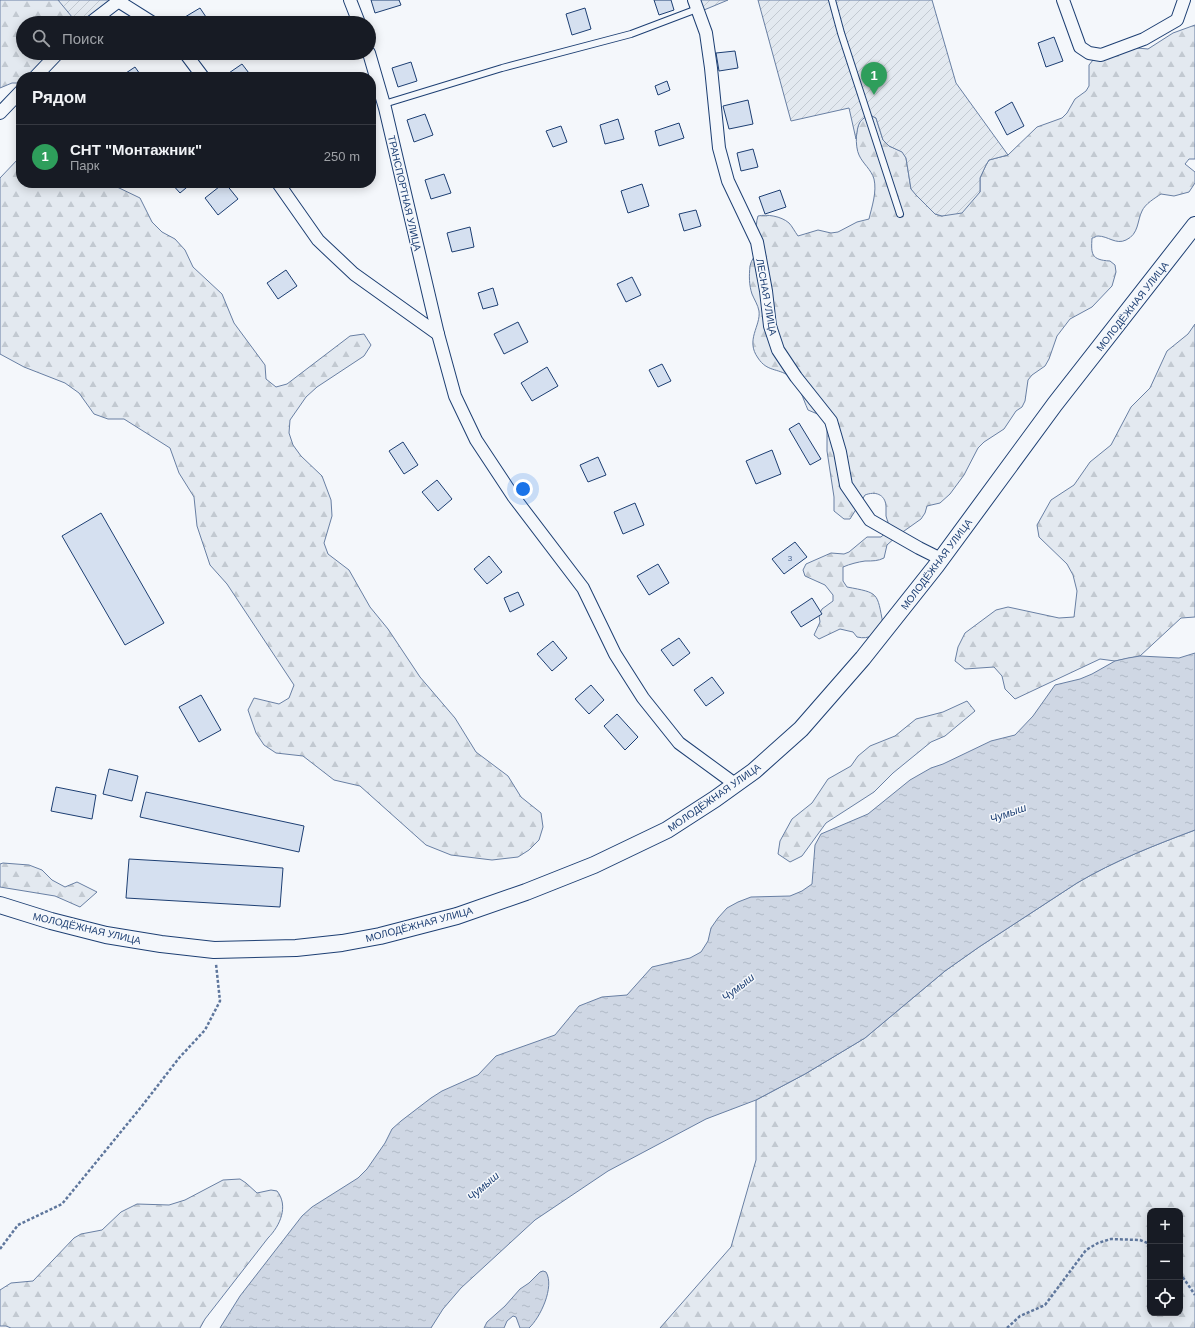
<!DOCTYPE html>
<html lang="ru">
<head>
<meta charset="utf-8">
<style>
	body { margin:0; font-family:Helvetica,sans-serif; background:#242831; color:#f1f3f6 }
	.controls { position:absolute; right:12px; bottom:12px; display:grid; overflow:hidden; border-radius:8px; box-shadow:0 2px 10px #0003 }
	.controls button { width:36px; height:36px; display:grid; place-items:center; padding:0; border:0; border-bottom:1px solid #363941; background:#171b24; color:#f1f3f6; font:20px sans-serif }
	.you { position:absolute; left:523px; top:489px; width:14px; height:14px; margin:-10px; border:3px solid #fff; border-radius:50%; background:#1a73e8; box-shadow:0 0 0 6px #1a73e833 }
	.badge { display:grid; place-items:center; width:26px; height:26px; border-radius:50%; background:#ea580c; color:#fff; font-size:13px; font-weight:700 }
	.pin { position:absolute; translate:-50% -33px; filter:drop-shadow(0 1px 2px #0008) }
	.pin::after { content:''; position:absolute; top:21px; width:14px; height:12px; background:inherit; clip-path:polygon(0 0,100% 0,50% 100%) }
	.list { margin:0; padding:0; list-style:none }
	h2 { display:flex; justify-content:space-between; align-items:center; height:52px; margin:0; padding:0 16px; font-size:17px }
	h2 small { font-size:13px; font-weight:400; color:#9ea1a6 }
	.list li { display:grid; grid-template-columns:26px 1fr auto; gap:12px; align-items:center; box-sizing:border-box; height:64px; padding:0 16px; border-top:1px solid #363941 }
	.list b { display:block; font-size:15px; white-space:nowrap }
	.list p { margin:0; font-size:13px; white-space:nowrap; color:#9ea1a6 }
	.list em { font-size:13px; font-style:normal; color:#9ea1a6 }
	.icon { flex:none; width:22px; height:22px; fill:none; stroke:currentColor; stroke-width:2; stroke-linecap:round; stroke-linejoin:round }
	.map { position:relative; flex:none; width:1195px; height:1328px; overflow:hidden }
	.search { position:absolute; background:#171b24; box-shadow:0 2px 10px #0003; left:16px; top:16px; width:360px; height:44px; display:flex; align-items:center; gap:10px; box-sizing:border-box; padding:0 14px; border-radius:22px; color:#9ea1a6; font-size:15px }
	.panel { position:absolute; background:#171b24; box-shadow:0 2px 10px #0003; left:16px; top:72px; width:360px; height:116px; border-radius:16px }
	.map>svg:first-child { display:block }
	.forest { fill:url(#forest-firs); stroke:#687fa3; fill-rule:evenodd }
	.garden { fill:url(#garden-furrows); stroke:#687fa3 }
	.water { fill:url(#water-ripples); stroke:#687fa3 }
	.building { fill:#d5e0f0; stroke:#1d3f73 }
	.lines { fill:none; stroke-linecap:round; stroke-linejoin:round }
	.service-casing { stroke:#1d3f73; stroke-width:8 }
	.minor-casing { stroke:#1d3f73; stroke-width:14 }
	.tertiary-casing { stroke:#1d3f73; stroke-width:18 }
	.path { stroke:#5e769c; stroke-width:2.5; stroke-dasharray:3 2; stroke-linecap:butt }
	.service { stroke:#f4f7fb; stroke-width:6 }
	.minor { stroke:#f4f7fb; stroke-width:12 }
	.tertiary { stroke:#f4f7fb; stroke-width:16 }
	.labels { text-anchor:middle; stroke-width:3; stroke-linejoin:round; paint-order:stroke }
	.number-label { font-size:8px; fill:#4b6792 }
	.street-label { font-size:10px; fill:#1d3f73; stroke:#f4f7fb }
	.water-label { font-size:11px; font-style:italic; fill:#1d3f73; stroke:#f4f7fb }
</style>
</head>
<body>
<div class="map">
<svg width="1195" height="1328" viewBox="0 0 1195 1328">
	<defs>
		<pattern id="forest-firs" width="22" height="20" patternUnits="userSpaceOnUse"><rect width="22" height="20" fill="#e3e9f0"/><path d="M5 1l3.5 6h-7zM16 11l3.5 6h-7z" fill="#c2c9d1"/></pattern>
		<pattern id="garden-furrows" width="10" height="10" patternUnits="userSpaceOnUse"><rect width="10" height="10" fill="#e3e9f0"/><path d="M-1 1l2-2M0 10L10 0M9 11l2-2" fill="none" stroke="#c2c9d1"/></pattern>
		<pattern id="water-ripples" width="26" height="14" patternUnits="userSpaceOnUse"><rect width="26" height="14" fill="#cfd7e4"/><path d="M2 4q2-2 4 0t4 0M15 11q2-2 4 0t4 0" fill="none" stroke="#b1bac7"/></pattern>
	</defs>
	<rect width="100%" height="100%" fill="#f4f7fb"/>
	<!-- forest -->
	<g class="forest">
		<path d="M0 0H79L74 23H23V53H55L30 77H21V83H12L0 88Z"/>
		<path d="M1195 25V159H1189L1185 164 1195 172V183L1189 192 1174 196 1161 194C1155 198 1145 204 1142 211 1137 221 1139 234 1126 240 1116 245 1108 236 1098 236 1096 236 1094 238 1092 238 1091 254 1091 260 1110 261L1115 265 1116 272 1112 286 1092 307 1070 319 1057 336 1049 359 1045 366 1032 375 1028 380 1025 401 1022 407 1016 411 1004 429 984 442 978 448 964 475 950 494 940 503 927 506 925 513 921 519 897 536 887 545 884 558C878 561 873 561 865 561 858 562 850 564 843 567V581L847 587C879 593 877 592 883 624 876 634 870 640 857 637L853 632 840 629 819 639 814 635 820 622 819 615 822 609 833 601V595L825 585 805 576 803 570 806 564 831 553 844 554 849 552 867 537H881L891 528C889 525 887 520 886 516 886 513 886 509 886 506 885 494 875 491 865 495L850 519H844L834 511V497L827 451V418L808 410C803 399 799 383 789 376 778 368 767 372 758 358 745 340 761 326 759 311 758 305 754 299 752 294 749 285 749 276 750 266 751 260 756 255 757 250 759 238 754 228 758 216 767 214 781 216 789 223 792 226 795 232 798 236L818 230 831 233 838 232 857 222 869 219C872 206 877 192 874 179 871 169 863 164 859 155 855 147 855 125 862 119 864 117 868 116 870 115L876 118 883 140 889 146 903 152 906 158 911 189 935 214 942 216 980 192V178L986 165 989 160 1008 155 1037 127 1062 118 1067 113 1075 99 1086 91 1089 86V65L1093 60 1127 47 1148 49 1173 33Z"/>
		<path d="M21 157V183H111L115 186 140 198 152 222 162 232 175 239 185 250 193 267 222 294 234 323 265 365 266 379 276 387 287 384 350 336 364 334 371 345 364 356 317 387 306 397 290 420 289 433 293 445 301 456 322 476 331 500 332 516 324 543 328 554 349 570 370 607 388 629 420 677 455 718 476 752 508 776 521 797 541 813 543 827 539 840 529 850 518 857 492 860 451 855 426 845 360 786 334 780 303 756 276 753 264 745 256 733 248 710 254 698 279 704 289 698 294 685 227 584 210 565 197 526 194 497 179 473 170 448 124 419H108L94 414 79 393 65 383 24 367 0 354V178L19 158Z"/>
		<path d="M1195 324V617L1181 618 1140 656 1115 661 1100 659 1015 699 1005 689 1002 676 994 667 965 669 955 661 958 647 965 633 996 610 1008 607 1059 618 1074 617 1077 591 1073 575 1067 564 1039 537 1037 525 1051 500 1074 485 1090 462 1111 445 1131 407 1150 388 1167 351 1188 334Z"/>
		<path d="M967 701 975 711 945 736 931 742 893 773 874 792 826 823 802 856 790 862 778 854 780 841 792 819 812 803 828 779 851 766 858 756 870 746 895 736 916 719 943 712Z"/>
		<path d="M1195 830V1328H660L731 1247 756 1160V1100L805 1074 865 1038 945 971 979 947 1077 883C1114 861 1155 845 1195 830ZM1150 1211H1180V1313H1150Z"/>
		<path d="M3 863 29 865 42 870 52 880 65 887 77 882 97 892 80 907 55 896 0 887V864Z"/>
		<path d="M240 1179 246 1183 257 1193 271 1190 277 1191C289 1206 280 1226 268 1238L205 1319 200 1328H11L6 1326H0V1290L11 1283 33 1281 74 1238 81 1234 102 1230 121 1212 137 1204 169 1205 185 1200 223 1180Z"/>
	</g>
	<!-- garden -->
	<g class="garden">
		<path d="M58 0H120L90 23H77Z"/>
		<path d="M688 0H728L692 15Z"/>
		<path d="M758 0H932L956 83 1008 155 989 160 986 165 980 178V192L962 213 942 216 935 214 916 195 911 189 906 158 902 152 889 146 883 140 876 118 870 115C857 120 858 127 856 139L849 108 791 121Z"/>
	</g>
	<!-- water -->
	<g class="water">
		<path d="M1195 653V830C1155 845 1114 861 1077 883L979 947 945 971 865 1038 805 1074 756 1100 706 1119 608 1171 535 1220 461 1288 443 1309 431 1328H220L240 1296 302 1216 312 1207 358 1178 367 1169 385 1143 392 1129 401 1121 431 1098 442 1091 478 1075 496 1056 555 1035 579 1006 602 997 627 995 652 967 690 958 701 952 708 941 711 928 718 918 727 908 738 902 751 897 790 896 802 891 812 884 815 845 821 834 868 814 910 780 931 768 943 764 991 741 1015 735 1033 716 1055 685 1080 679 1092 674 1115 661 1128 658 1140 656 1179 658Z"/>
		<path d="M543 1271 546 1272C555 1287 540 1318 529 1328H520L516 1317 513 1316 507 1321 504 1328H484L487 1322 505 1306 520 1289 529 1283 540 1272Z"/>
	</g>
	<!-- building -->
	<g class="building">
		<path d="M371 0H399L401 5 375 13Z"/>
		<path d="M654 0H671L674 10 659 15Z"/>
		<path d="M200 8 210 23H189L185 17Z"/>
		<path d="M585 8 591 29 572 35 566 14Z"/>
		<path d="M1054 37 1063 61 1046 67 1038 43Z"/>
		<path d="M735 51 738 68 719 71 716 53Z"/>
		<path d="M411 62 417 81 398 87 392 68Z"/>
		<path d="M242 64 252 77H228L226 75Z"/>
		<path d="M135 67 142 77H120Z"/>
		<path d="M667 81 670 90 658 95 655 86Z"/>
		<path d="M748 100 753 124 729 129 723 106Z"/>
		<path d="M1012 102 1024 126 1007 135 995 112Z"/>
		<path d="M425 114 433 135 414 142 407 120Z"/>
		<path d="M618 119 624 139 605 144 600 125Z"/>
		<path d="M679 123 684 138 659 146 655 131Z"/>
		<path d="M561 126 567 142 553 147 546 131Z"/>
		<path d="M753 149 758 167 741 171 737 153Z"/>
		<path d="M444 174 451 193 431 199 425 180Z"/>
		<path d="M171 183H192L180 193Z"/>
		<path d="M224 183H225L238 199 218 215 205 198Z"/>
		<path d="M642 184 649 206 628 213 621 191Z"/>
		<path d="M780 190 786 207 765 214 759 197Z"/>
		<path d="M696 210 701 226 684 231 679 214Z"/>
		<path d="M470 227 474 247 452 252 447 233Z"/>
		<path d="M286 270 297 286 278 299 267 283Z"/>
		<path d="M632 277 641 295 626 302 617 284Z"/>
		<path d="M493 288 498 305 483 309 478 293Z"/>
		<path d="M518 322 528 342 504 354 494 334Z"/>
		<path d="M662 364 671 381 658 387 649 370Z"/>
		<path d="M547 367 558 386 532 401 521 383Z"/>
		<path d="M799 423 821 459 810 465 789 429Z"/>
		<path d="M403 442 418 465 404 474 389 451Z"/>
		<path d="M772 450 781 474 756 484 746 461Z"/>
		<path d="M598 457 606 475 588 482 580 465Z"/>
		<path d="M437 480 452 499 438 511 422 492Z"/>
		<path d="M635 503 644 525 623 534 614 512Z"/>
		<path d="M101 513 164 623 125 645 62 536Z"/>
		<path d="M795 542 807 557 784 574 772 559Z"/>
		<path d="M489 556 502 572 487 584 474 569Z"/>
		<path d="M658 564 669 583 649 595 637 576Z"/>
		<path d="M518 592 524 605 510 612 504 598Z"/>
		<path d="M812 598 822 614 801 627 791 612Z"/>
		<path d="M679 638 690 653 673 666 661 650Z"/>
		<path d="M553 641 567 658 552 671 537 654Z"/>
		<path d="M712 677 724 693 706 706 694 690Z"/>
		<path d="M591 685 604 700 589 714 575 699Z"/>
		<path d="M201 695 221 730 199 742 179 707Z"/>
		<path d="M617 714 638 737 625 750 604 726Z"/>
		<path d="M109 769 138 776 132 801 103 794Z"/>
		<path d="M56 787 96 795 92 819 51 811Z"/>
		<path d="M146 792 304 826 299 852 140 817Z"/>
		<path d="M129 859 283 868 280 907 126 898Z"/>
	</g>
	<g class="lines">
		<defs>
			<g id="service">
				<path d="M832 0 841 33 900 214"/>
				<path d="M384 104 502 68 631 34 697 9"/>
			</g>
			<g id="minor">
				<path d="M350 0 359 23"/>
				<path d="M694 0 706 33 711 68 719 148 728 181 757 242 766 291 770 326 778 350 796 377 831 421 840 452 846 485 870 520 919 548 941 559"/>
				<path d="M1063 0 1080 47 1089 53 1101 55 1144 39 1177 20 1184 0"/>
				<path d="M118 1 153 23"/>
				<path d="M90 23 120 0"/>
				<path d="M185 53 203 77"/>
				<path d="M369 53 385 108 438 334 455 396 476 440 513 496 583 588 615 654 643 698 679 743 735 784"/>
				<path d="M35 77 58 53"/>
				<path d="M0 113 21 91"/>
				<path d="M278 183 318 240 354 274 438 334"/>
			</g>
			<path id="tertiary" d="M0 905 51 921 106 935 161 944 214 950 296 948 342 943 380 936 457 916 526 892 594 865 667 830 715 799 754 771 801 729 863 658 936 566 1055 404 1195 225"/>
		</defs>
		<!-- service casing -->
		<use href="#service" class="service-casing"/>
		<!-- minor casing -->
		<use href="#minor" class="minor-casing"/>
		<!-- tertiary casing -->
		<use href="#tertiary" class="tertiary-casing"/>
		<!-- path -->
		<g class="path">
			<path d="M0 1249 18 1225 62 1204 142 1106 179 1058 205 1030 220 1001 216 964"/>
			<path d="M1180 1273 1195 1295"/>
			<path d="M1007 1328 1020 1316 1045 1305 1086 1250 1098 1243 1111 1239 1140 1240 1150 1244"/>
		</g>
		<!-- service -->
		<use href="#service" class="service"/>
		<!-- minor -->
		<use href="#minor" class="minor"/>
		<!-- tertiary -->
		<use href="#tertiary" class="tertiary"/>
	</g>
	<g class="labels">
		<!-- number labels -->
		<g class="number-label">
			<text x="790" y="561">3</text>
		</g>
		<!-- street labels -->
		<g class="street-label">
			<text transform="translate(405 193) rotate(77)" y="4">ТРАНСПОРТНАЯ УЛИЦА</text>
			<text transform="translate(767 297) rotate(80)" y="4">ЛЕСНАЯ УЛИЦА</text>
			<text transform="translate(1132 306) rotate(-52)" y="4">МОЛОДЁЖНАЯ УЛИЦА</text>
			<text transform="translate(936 564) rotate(-53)" y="4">МОЛОДЁЖНАЯ УЛИЦА</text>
			<text transform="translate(714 797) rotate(-35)" y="4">МОЛОДЁЖНАЯ УЛИЦА</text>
			<text transform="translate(419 924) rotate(-15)" y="4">МОЛОДЁЖНАЯ УЛИЦА</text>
			<text transform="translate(87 928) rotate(13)" y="4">МОЛОДЁЖНАЯ УЛИЦА</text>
		</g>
		<!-- water labels -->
		<g class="water-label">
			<text transform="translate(1008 813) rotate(-19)" y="4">Чумыш</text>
			<text transform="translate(738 987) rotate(-38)" y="4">Чумыш</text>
			<text transform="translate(483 1186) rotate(-41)" y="4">Чумыш</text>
		</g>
	</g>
</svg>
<div class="controls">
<button>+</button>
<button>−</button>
<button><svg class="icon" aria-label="locate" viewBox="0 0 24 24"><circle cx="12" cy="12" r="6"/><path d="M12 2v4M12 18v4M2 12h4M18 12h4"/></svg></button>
</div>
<div class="you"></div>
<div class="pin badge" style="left:874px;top:95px;background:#2e9e5b">1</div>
<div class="search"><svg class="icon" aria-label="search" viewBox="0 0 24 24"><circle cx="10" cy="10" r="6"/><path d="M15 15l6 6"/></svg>Поиск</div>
<section class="panel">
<h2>Рядом<small></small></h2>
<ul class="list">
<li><span class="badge" style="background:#2e9e5b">1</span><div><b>СНТ &quot;Монтажник&quot;</b><p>Парк</p></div><em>250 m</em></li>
</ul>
</section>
</div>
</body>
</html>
